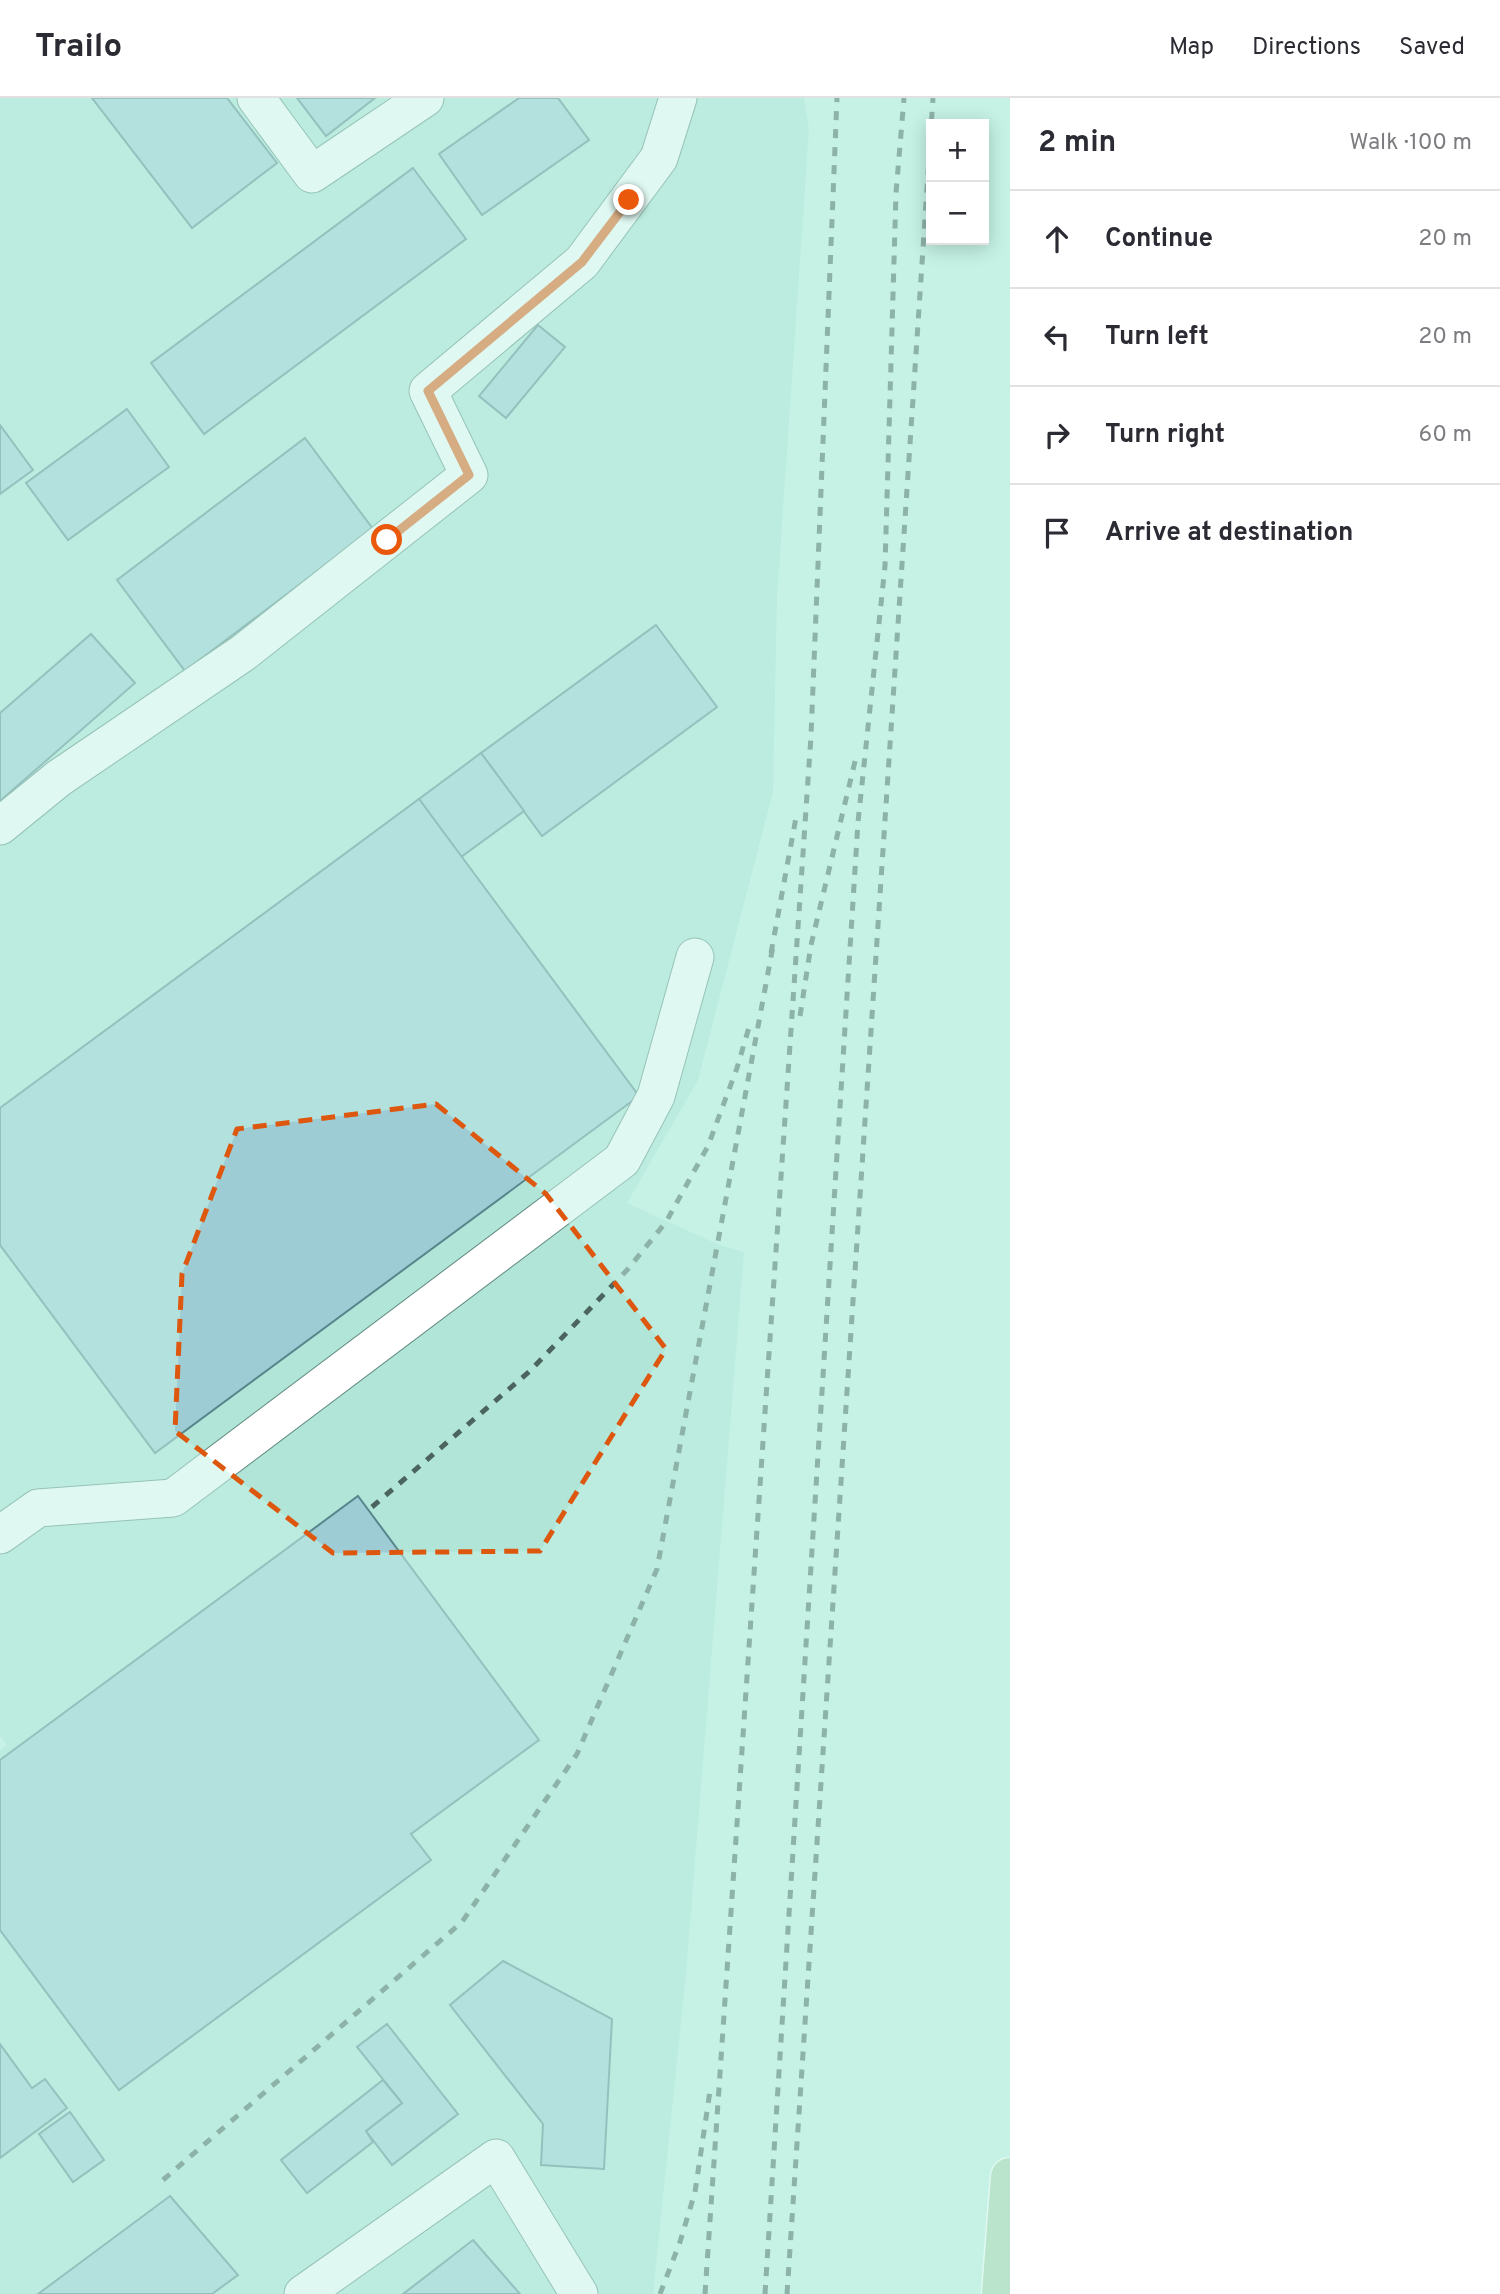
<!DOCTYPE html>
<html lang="en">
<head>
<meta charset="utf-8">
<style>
	body { margin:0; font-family:Overpass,sans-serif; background:#f7f7f7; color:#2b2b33 }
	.controls { position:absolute; right:21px; top:21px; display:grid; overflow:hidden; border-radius:0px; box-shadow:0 4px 18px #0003 }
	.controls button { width:63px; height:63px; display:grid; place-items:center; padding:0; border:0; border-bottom:2px solid #e1e1e2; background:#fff; color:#2b2b33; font:35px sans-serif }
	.stop { position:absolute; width:21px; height:21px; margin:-16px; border:5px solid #ea580c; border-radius:50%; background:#fff }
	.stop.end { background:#ea580c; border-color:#fff; box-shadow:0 2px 7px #0008 }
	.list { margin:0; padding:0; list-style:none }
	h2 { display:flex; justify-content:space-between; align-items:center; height:91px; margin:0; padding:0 28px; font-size:30px }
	h2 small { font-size:23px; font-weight:400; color:#7c7c81 }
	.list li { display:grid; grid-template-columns:46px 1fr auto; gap:21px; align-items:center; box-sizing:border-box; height:98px; padding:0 28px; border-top:2px solid #e1e1e2 }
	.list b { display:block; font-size:26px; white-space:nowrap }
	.list em { font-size:23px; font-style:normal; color:#7c7c81 }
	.icon { flex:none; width:38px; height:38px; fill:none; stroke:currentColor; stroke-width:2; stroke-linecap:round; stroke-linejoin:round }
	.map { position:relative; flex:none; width:1010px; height:2196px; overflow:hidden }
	header { display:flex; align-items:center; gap:42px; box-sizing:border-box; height:98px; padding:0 35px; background:#fff; border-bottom:2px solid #e1e1e2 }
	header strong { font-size:33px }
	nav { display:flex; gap:38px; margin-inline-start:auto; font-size:24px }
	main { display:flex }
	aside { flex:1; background:#fff }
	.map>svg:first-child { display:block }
	.built { fill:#b0e5d7 }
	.building { fill:#9eccd4; stroke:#59858c; stroke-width:2 }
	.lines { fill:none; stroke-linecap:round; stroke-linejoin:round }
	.minor-casing { stroke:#608a7f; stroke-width:39 }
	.major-casing { stroke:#fff; stroke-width:41 }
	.minor { stroke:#fff; stroke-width:37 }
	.major { stroke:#aed5ad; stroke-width:38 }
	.rail { stroke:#4b645d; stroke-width:5; stroke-dasharray:9 9; stroke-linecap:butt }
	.route { stroke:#ea580c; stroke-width:9 }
	.marked { fill:none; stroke:#de570e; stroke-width:5; stroke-dasharray:14 9; stroke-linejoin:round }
</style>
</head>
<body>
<header>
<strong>Trailo</strong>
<nav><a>Map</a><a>Directions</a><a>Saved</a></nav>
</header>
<main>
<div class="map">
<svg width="1010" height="2196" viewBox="0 0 1010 2196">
	<rect width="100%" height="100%" fill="#c5f2e5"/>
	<!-- built -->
	<path class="built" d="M0 0H804L809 31 777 500 773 694 698 982 627 1105 717 1146 744 1154 686 1875 653 2196H0V1652L7 1647 0 1638Z"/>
	<!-- building -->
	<g class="building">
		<path d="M92 0H227L277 65 192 130Z"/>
		<path d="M297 0H375L326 38Z"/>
		<path d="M519 0H558L589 42 482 117 439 56Z"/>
		<path d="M413 70 466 141 204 336 151 265Z"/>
		<path d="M538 227 565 249 506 320 479 298Z"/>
		<path d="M127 311 169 369 68 442 26 385Z"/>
		<path d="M0 327 33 372 0 396Z"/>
		<path d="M305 340 373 431 185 573 117 482Z"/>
		<path d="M656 527 717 609 542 738 481 655Z"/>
		<path d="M91 536 135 585 0 703V615Z"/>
		<path d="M481 655 524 713 461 759 419 701Z"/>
		<path d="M419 701 639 998 155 1355 0 1147V1010Z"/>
		<path d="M358 1398 539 1642 411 1736 431 1762 119 1992 0 1832V1662Z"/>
		<path d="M503 1863 612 1921 604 2071 541 2067 543 2026 450 1907Z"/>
		<path d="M387 1926 458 2016 392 2067 366 2033 402 2005 357 1949Z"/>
		<path d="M0 1946 32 1990 45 1981 67 2010 0 2060Z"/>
		<path d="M383 1982 402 2005 366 2033 373 2044 307 2095 281 2062Z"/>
		<path d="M70 2014 104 2062 73 2084 39 2036Z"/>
		<path d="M170 2098 238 2177 212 2196H38Z"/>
		<path d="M473 2142 520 2196H403Z"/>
	</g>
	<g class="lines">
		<defs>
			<g id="minor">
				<path d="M256 0 312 76 425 0"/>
				<path d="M0 728 59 680 243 555 469 377 428 293 582 164 659 60 678 0"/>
				<path d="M0 1437 38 1410 173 1400 622 1062 656 998 695 859"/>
				<path d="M303 2196 496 2060 579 2196"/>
			</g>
			<path id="major" d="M1001 2196 1010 2079"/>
		</defs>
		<!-- minor casing -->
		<use href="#minor" class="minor-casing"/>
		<!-- major casing -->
		<use href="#major" class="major-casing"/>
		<!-- minor -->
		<use href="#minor" class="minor"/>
		<!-- major -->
		<use href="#major" class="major"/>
		<!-- rail -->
		<g class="rail">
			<path d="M771 855 797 714"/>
			<path d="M800 918 811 847 857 655"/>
			<path d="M372 1409 530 1273 628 1171 666 1124 708 1048 737 970 750 926"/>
			<path d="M163 2082 462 1824 577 1656 657 1471 773 848"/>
			<path d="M660 2196 680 2144 695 2094 710 1993"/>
			<path d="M705 2196 811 638 837 0"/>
			<path d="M765 2196 858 724 885 468 896 95 904 0"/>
			<path d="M787 2196 933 0"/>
		</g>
	</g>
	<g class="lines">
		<!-- route -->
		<path class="route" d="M387 442 469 377 428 293 582 164 629 102"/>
	</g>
	<!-- marked area -->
	<path d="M0 0H1010V2196H0ZM436 1006 546 1096 666 1251 540 1453 333 1455 175 1333 182 1176 237 1031Z" fill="#c5f2e5" fill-opacity=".55" fill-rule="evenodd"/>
	<path class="marked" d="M436 1006 546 1096 666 1251 540 1453 333 1455 175 1333 182 1176 237 1031Z"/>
</svg>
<div class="controls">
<button>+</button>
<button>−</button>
</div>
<div class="stop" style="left:387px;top:442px"></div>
<div class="stop end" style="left:629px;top:102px"></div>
</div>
<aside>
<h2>2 min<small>Walk · 100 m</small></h2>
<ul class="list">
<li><svg class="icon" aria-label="ahead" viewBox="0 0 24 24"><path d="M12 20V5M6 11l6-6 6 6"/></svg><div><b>Continue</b></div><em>20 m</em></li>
<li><svg class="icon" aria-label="left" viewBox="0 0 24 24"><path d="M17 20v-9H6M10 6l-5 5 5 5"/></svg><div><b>Turn left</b></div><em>20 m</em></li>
<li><svg class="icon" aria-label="right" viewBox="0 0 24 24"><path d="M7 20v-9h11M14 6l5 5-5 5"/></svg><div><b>Turn right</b></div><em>60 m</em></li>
<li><svg class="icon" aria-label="arrive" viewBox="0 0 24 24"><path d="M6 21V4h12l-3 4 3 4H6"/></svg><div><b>Arrive at destination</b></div></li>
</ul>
</aside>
</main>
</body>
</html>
